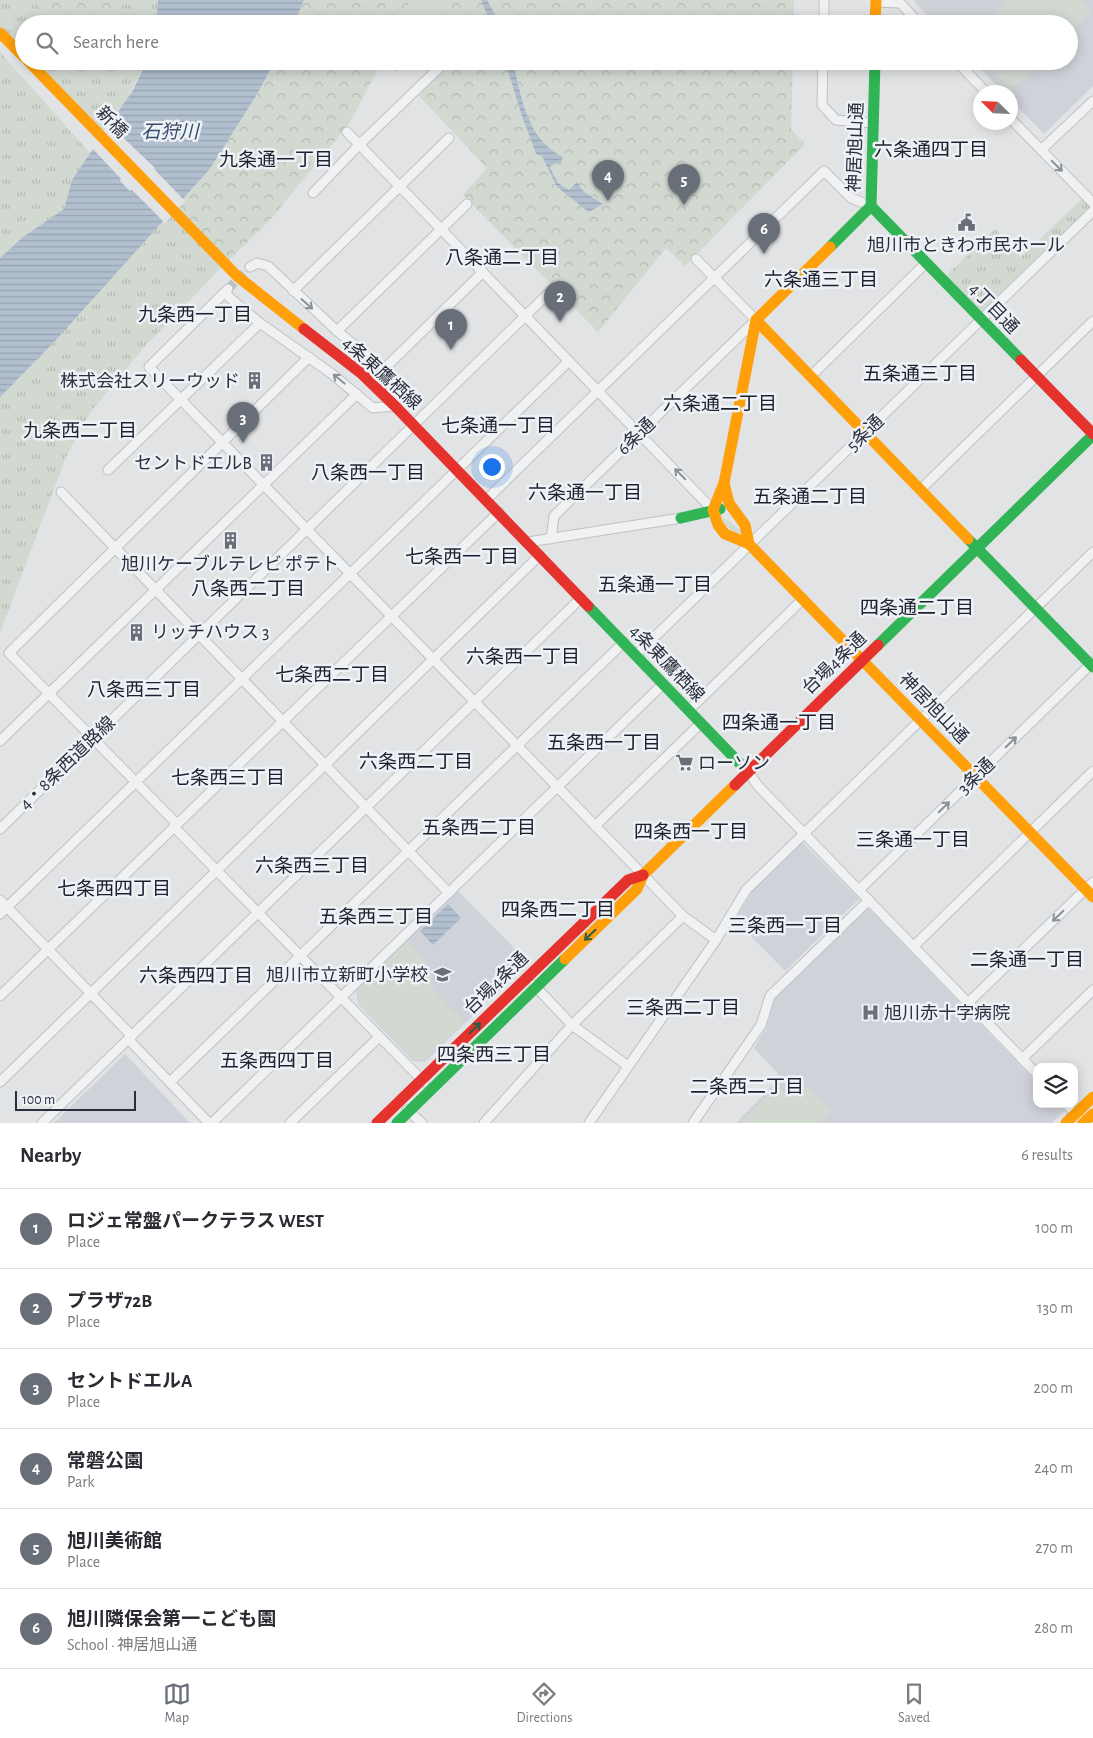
<!DOCTYPE html>
<html lang="en">
<head>
<meta charset="utf-8">
<style>
	body { margin:0; font-family:"Alegreya Sans","Noto Sans JP",sans-serif; background:#f7f7f7; color:#2b2b33 }
	.controls { position:absolute; right:15px; bottom:15px; display:grid; overflow:hidden; border-radius:10px; box-shadow:0 2px 12px #0003 }
	.controls button { width:45px; height:45px; display:grid; place-items:center; padding:0; border:0; border-bottom:1px solid #e1e1e2; background:#fff; color:#2b2b33; font:25px sans-serif }
	.compass { position:absolute; left:973px; top:85px; width:45px; height:45px; border-radius:50%; background:#fff; box-shadow:0 2px 12px #0003; rotate:294deg }
	.scale { position:absolute; left:15px; bottom:12px; width:121px; box-sizing:border-box; padding-left:5px; border:2px solid #29303d; border-top:0; font-size:14px; line-height:18px; white-space:nowrap; color:#29303d; -webkit-text-stroke:4px #eef1f5; paint-order:stroke }
	.you { position:absolute; left:491px; top:466px; width:18px; height:18px; margin:-12px; border:4px solid #fff; border-radius:50%; background:#1a73e8; box-shadow:0 0 0 8px #1a73e833 }
	.badge { display:grid; place-items:center; width:32px; height:32px; border-radius:50%; background:#696f78; color:#fff; font-size:16px; font-weight:700 }
	.pin { position:absolute; translate:-50% -41px; filter:drop-shadow(0 1px 2px #0008) }
	.pin::after { content:''; position:absolute; top:26px; width:18px; height:15px; background:inherit; clip-path:polygon(0 0,100% 0,50% 100%) }
	.list { margin:0; padding:0; list-style:none }
	h2 { display:flex; justify-content:space-between; align-items:center; height:65px; margin:0; padding:0 20px; font-size:21px }
	h2 small { font-size:16px; font-weight:400; color:#7c7c81 }
	.list li { display:grid; grid-template-columns:32px 1fr auto; gap:15px; align-items:center; box-sizing:border-box; height:80px; padding:0 20px; border-top:1px solid #e1e1e2 }
	.list b { display:block; font-size:19px; white-space:nowrap }
	.list p { margin:0; font-size:16px; white-space:nowrap; color:#7c7c81 }
	.list em { font-size:16px; font-style:normal; color:#7c7c81 }
	.icon { flex:none; width:28px; height:28px; fill:none; stroke:currentColor; stroke-width:2; stroke-linecap:round; stroke-linejoin:round }
	.map { position:relative; flex:none; width:1093px; height:1123px; overflow:hidden }
	.search { position:absolute; background:#fff; box-shadow:0 2px 12px #0003; left:15px; right:15px; top:15px; height:55px; display:flex; align-items:center; gap:12px; box-sizing:border-box; padding:0 18px; border-radius:28px; color:#7c7c81; font-size:19px }
	.sheet { height:545px; background:#fff }
	nav { display:flex; justify-content:space-around; align-items:center; box-sizing:border-box; height:70px; border-top:1px solid #e1e1e2; background:#fff; font-size:14px; color:#7c7c81 }
	nav a { display:grid; justify-items:center; gap:2px }
	nav .on { color:#696f78 }
	.map>svg:first-child { display:block }
	.built { fill:#cfd2d8 }
	.grass { fill:url(#grass-tufts) }
	.park { fill:url(#park-crowns) }
	.pitch { fill:#d1d9d1 }
	.water { fill:url(#water-rules) }
	.pier { fill:#e1e3e5 }
	.lines { fill:none; stroke-linecap:round; stroke-linejoin:round }
	.street-tunnel { stroke:#bcbfc3; stroke-width:9; stroke-dasharray:9 4.5; stroke-linecap:butt }
	.street-casing { stroke:#bfc1c3; stroke-width:11 }
	.street { stroke:#f0f1f2; stroke-width:9 }
	.fast { stroke:#30b455; stroke-width:11 }
	.slow { stroke:#ff9f0a; stroke-width:11 }
	.jam { stroke:#e5322d; stroke-width:11 }
	.oneway { stroke:#8c9098 }
	.oneway2 { stroke:#2b5e45 }
	.labels { text-anchor:middle; stroke-width:5; stroke-linejoin:round; paint-order:stroke }
	.street-label { font-size:18px; fill:#29303d; stroke:#eef1f5 }
	.poi-label { font-size:18px; fill:#29303d; stroke:#eef1f5; text-anchor:end }
	.water-label { font-size:19px; font-style:italic; fill:#364e6e; stroke:#eef1f5 }
	.neighbourhood-label { font-size:19px; fill:#1b212e; stroke:#eef1f5 }
</style>
</head>
<body>
<div class="map">
<svg width="1093" height="1123" viewBox="0 0 1093 1123">
	<defs>
		<pattern id="grass-tufts" width="24" height="20" patternUnits="userSpaceOnUse" patternTransform="scale(1.25)"><rect width="24" height="20" fill="#d1d9d1"/><path d="M3 7l-1-3M5 7V3M7 7l1-3M15 17l-1-3M17 17v-4M19 17l1-3" fill="none" stroke="#b3bbb4"/></pattern>
		<pattern id="park-crowns" width="20" height="18" patternUnits="userSpaceOnUse" patternTransform="scale(1.25)"><rect width="20" height="18" fill="#d1d9d1"/><path d="M2 6a3 3 0 1 1 6 0M12 15a3 3 0 1 1 6 0" fill="none" stroke="#b3bbb4"/></pattern>
		<pattern id="water-rules" width="6" height="5" patternUnits="userSpaceOnUse" patternTransform="scale(1.25)"><rect width="6" height="5" fill="#b1bfcf"/><path d="M0 2.5h6" fill="none" stroke="#98a4b3"/></pattern>
	</defs>
	<rect width="100%" height="100%" fill="#e1e3e5"/>
	<!-- built -->
	<g class="built">
		<path d="M916 0H1093V86L1044 134 1011 100 1010 92H1003L973 61H1069V24H936L914 2Z"/>
		<path d="M802 842 859 899 785 971 735 920 753 890Z"/>
		<path d="M457 890 528 962 425 1062 413 1061 358 1004 356 988Z"/>
		<path d="M868 908 1037 1083V1104H1058L1064 1111 1052 1123H736L781 1077 754 1048 767 1027 774 998Z"/>
		<path d="M125 1054 190 1123H54Z"/>
	</g>
	<!-- grass -->
	<g class="grass">
		<path d="M0 0H158L156 24H24V56L0 32Z"/>
		<path d="M0 52 91 154 72 180 64 209 23 237 0 258Z"/>
		<path d="M29 61H147L105 139Z"/>
		<path d="M1086 195 1093 203V211L985 315 945 277 995 229 1021 257Z"/>
		<path d="M177 206 225 264 147 344 92 410 66 457 0 633V395Z"/>
		<path d="M723 517 741 531 740 536H737L723 522Z"/>
	</g>
	<!-- park -->
	<g class="park">
		<path d="M32 0H124L112 24H54Z"/>
		<path d="M304 0H794V24H294Z"/>
		<path d="M275 61H402L396 72 381 63 349 124 271 219 225 264 177 206 209 170 256 96Z"/>
		<path d="M450 61H793L791 129 805 144 685 266 666 248 598 332 463 195 487 168 419 96Z"/>
	</g>
	<!-- pitch -->
	<g class="pitch">
		<path d="M410 0H440L430 22 405 11Z"/>
		<path d="M1008 0H1081L1092 12 1069 34V24H992L988 20Z"/>
		<path d="M982 61H1042L1011 91Z"/>
		<path d="M407 940 426 962 431 974 433 989 465 1022 424 1059H414L359 1004 358 988Z"/>
		<path d="M806 1085 832 1110 819 1123H740L776 1087 790 1094Z"/>
	</g>
	<!-- water -->
	<g class="water">
		<path d="M158 0H304L294 24H156Z"/>
		<path d="M481 0H487L500 24H491Z"/>
		<path d="M147 61H275L256 96 209 170 56 340 0 397V258L23 237 64 209 72 180 133 90Z"/>
		<path d="M505 61H513C521 97 527 140 563 157L561 163 552 164 550 168 558 183 569 190 577 182 584 192 603 204 589 212 557 187 542 156 536 154 521 113Z"/>
		<path d="M448 904 461 918 433 945 420 931Z"/>
	</g>
	<!-- pier -->
	<path class="pier" d="M108 123 155 168 154 169 185 201 165 223 132 190 130 191 120 181 121 179 92 148Z"/>
	<g class="lines">
		<!-- street-tunnel -->
		<path class="street-tunnel" d="M228 289 250 267"/>
		<defs>
			<g id="street">
				<path d="M876 2 900 3 920 24"/>
				<path d="M824 24V0"/>
				<path d="M823 61 822 105 836 120 873 123"/>
				<path d="M956 61 986 92"/>
				<path d="M1010 118 1093 203"/>
				<path d="M347 132 713 510"/>
				<path d="M1041 150 1093 101"/>
				<path d="M313 193 360 144 446 61"/>
				<path d="M228 289 149 367 683 916 716 940"/>
				<path d="M293 291 449 138"/>
				<path d="M224 293 260 323 332 374 373 408 395 406 399 384 384 369 337 331 268 266 257 263 250 267"/>
				<path d="M337 331 467 204"/>
				<path d="M384 369 483 272"/>
				<path d="M811 376 926 263"/>
				<path d="M108 470 260 323"/>
				<path d="M921 489 1093 321"/>
				<path d="M61 492 449 893"/>
				<path d="M486 500 824 171 851 198 871 206"/>
				<path d="M551 539 554 516 756 320 696 259"/>
				<path d="M528 542 681 518"/>
				<path d="M636 655 1093 211"/>
				<path d="M689 710 803 599"/>
				<path d="M0 741 357 394"/>
				<path d="M748 772 759 787 1037 1074"/>
				<path d="M177 824 9 653 309 357"/>
				<path d="M595 826 701 723"/>
				<path d="M174 827 424 1082"/>
				<path d="M0 829 557 285"/>
				<path d="M859 890 1093 662"/>
				<path d="M0 900 132 1036"/>
				<path d="M0 914 569 361"/>
				<path d="M914 946 1093 771"/>
				<path d="M534 985 572 1025 628 1066"/>
				<path d="M0 996 499 512"/>
				<path d="M968 1003 1093 882"/>
				<path d="M129 1040 209 1123"/>
				<path d="M1022 1059 1093 990"/>
				<path d="M0 1082 540 555"/>
				<path d="M170 1082 624 642"/>
				<path d="M1066 1104 1078 1117"/>
				<path d="M407 1110 422 1123"/>
				<path d="M42 1123 581 598"/>
				<path d="M212 1123 663 684"/>
				<path d="M290 1123 379 1037"/>
				<path d="M484 1123 572 1025 683 916"/>
				<path d="M589 1123 716 940 746 890 1093 552"/>
				<path d="M693 1123 761 1025 770 996 869 900"/>
			</g>
		</defs>
		<!-- street casing -->
		<use href="#street" class="street-casing"/>
		<!-- street -->
		<use href="#street" class="street"/>
		<!-- fast -->
		<g class="fast">
			<path d="M871 206 1021 360"/>
			<path d="M830 247 871 206 875 61"/>
			<path d="M681 518 720 509"/>
			<path d="M968 539 1093 667"/>
			<path d="M588 606 748 772"/>
			<path d="M878 645 1093 435"/>
			<path d="M397 1123 565 959"/>
		</g>
		<!-- slow -->
		<g class="slow">
			<path d="M875 24 876 0"/>
			<path d="M0 33 24 57"/>
			<path d="M28 61 237 276 304 329"/>
			<path d="M756 320 968 539"/>
			<path d="M724 483 729 503 745 525 749 544 862 660"/>
			<path d="M749 544 725 534 718 525 713 510 724 483 756 320 830 247"/>
			<path d="M862 660 1093 897"/>
			<path d="M565 959 637 889 643 875 735 785"/>
			<path d="M1066 1123 1093 1097"/>
			<path d="M1083 1123 1093 1114"/>
		</g>
		<!-- jam -->
		<g class="jam">
			<path d="M304 329 362 374 395 406 588 606"/>
			<path d="M1021 360 1093 434"/>
			<path d="M735 785 878 645"/>
			<path d="M377 1123 628 880 643 875"/>
		</g>
	</g>
	<!-- one-way arrows -->
	<defs><path id="oneway-shaft" d="M-6 0H5M1.5-3L5.5 0L1.5 3" fill="none" stroke-width="1.6" stroke-linecap="round" stroke-linejoin="round" transform="scale(1.25)"/></defs>
	<g class="oneway">
		<use href="#oneway-shaft" transform="translate(1057 166) rotate(45)"/>
		<use href="#oneway-shaft" transform="translate(307 304) rotate(42)"/>
		<use href="#oneway-shaft" transform="translate(339 379) rotate(-141)"/>
		<use href="#oneway-shaft" transform="translate(680 474) rotate(-135)"/>
		<use href="#oneway-shaft" transform="translate(1011 742) rotate(-44)"/>
		<use href="#oneway-shaft" transform="translate(944 807) rotate(-44)"/>
		<use href="#oneway-shaft" transform="translate(1058 916) rotate(136)"/>
	</g>
	<g class="oneway2">
		<use href="#oneway-shaft" transform="translate(590 935) rotate(136)"/>
		<use href="#oneway-shaft" transform="translate(475 1028) rotate(-44)"/>
	</g>
	<!-- icons -->
	<defs>
		<symbol id="civic-bare" viewBox="-9 -9 18 18"><path d="M-.6-6.5H3V-4.5H.6V-3L4-1V1h2V6H-6V1h2V-1L-.6-3ZM-1.2 2.5V6h2.4V2.5Z" fill="#696f78" stroke="#eef1f5" stroke-width="2.5" paint-order="stroke"/></symbol>
		<symbol id="building-bare" viewBox="-9 -9 18 18"><path d="M-4-6H4V6H1V3H-1V6H-4ZM-2.5-4.3h1.7v1.8h-1.7ZM.8-4.3h1.7v1.8H.8ZM-2.5-1h1.7V.8h-1.7ZM.8-1h1.7V.8H.8Z" fill="#696f78" stroke="#eef1f5" stroke-width="2.5" paint-order="stroke"/></symbol>
		<symbol id="supermarket-bare" viewBox="-9 -9 18 18"><path d="M-6-5.5h2.5l.6 2H6L4.5 2H-2.5L-4.4-4H-6ZM-1.5 3.2a1.3 1.3 0 1 0 .1 0ZM3 3.2a1.3 1.3 0 1 0 .1 0Z" fill="#696f78" stroke="#eef1f5" stroke-width="2.5" paint-order="stroke"/></symbol>
		<symbol id="school-bare" viewBox="-9 -9 18 18"><path d="M0-5L7-2L0 1L-7-2ZM-4 1L0 2.5L4 1V4Q0 6-4 4Z" fill="#696f78" stroke="#eef1f5" stroke-width="2.5" paint-order="stroke"/></symbol>
		<symbol id="hospital-bare" viewBox="-9 -9 18 18"><path d="M-5-5h3v3.5h4V-5h3V5h-3V1.5h-4V5h-3Z" fill="#696f78" stroke="#eef1f5" stroke-width="2.5" paint-order="stroke"/></symbol>
	</defs>
	<g fill-rule="evenodd">
		<use href="#civic-bare" x="954" y="210" width="25" height="25"/>
		<use href="#building-bare" x="242" y="368" width="25" height="25"/>
		<use href="#building-bare" x="254" y="450" width="25" height="25"/>
		<use href="#building-bare" x="218" y="528" width="25" height="25"/>
		<use href="#building-bare" x="124" y="620" width="25" height="25"/>
		<use href="#supermarket-bare" x="672" y="750" width="25" height="25"/>
		<use href="#school-bare" x="430" y="962" width="25" height="25"/>
		<use href="#hospital-bare" x="858" y="1000" width="25" height="25"/>
	</g>
	<g class="labels">
		<!-- street labels -->
		<g class="street-label">
			<text transform="translate(112 122) rotate(46)" y="6">新橋</text>
			<text transform="translate(855 147) rotate(-88)" y="6">神居旭山通</text>
			<text transform="translate(994 308) rotate(46)" y="6">4丁目通</text>
			<text transform="translate(382 373) rotate(42)" y="6">4条東鷹栖線</text>
			<text transform="translate(865 433) rotate(-44)" y="6">5条通</text>
			<text transform="translate(636 436) rotate(-44)" y="6">6条通</text>
			<text transform="translate(667 663) rotate(46)" y="6">4条東鷹栖線</text>
			<text transform="translate(834 663) rotate(-44)" y="6">台場4条通</text>
			<text transform="translate(934 708) rotate(46)" y="6">神居旭山通</text>
			<text transform="translate(67 763) rotate(-44)" y="6">4・8条西道路線</text>
			<text transform="translate(976 776) rotate(-44)" y="6">3条通</text>
			<text transform="translate(496 983) rotate(-44)" y="6">台場4条通</text>
		</g>
		<!-- poi labels -->
		<g class="poi-label">
			<text x="966" y="251" text-anchor="middle">旭川市ときわ市民ホール</text>
			<text x="240" y="387">株式会社スリーウッド</text>
			<text x="252" y="469">セントドエルB</text>
			<text x="230" y="570" text-anchor="middle">旭川ケーブルテレビ ポテト</text>
			<text x="151" y="638" text-anchor="start">リッチハウス 3</text>
			<text x="698" y="769" text-anchor="start">ローソン</text>
			<text x="428" y="981">旭川市立新町小学校</text>
			<text x="884" y="1019" text-anchor="start">旭川赤十字病院</text>
		</g>
		<!-- water labels -->
		<g class="water-label">
			<text x="170" y="138">石狩川</text>
		</g>
		<!-- neighbourhood labels -->
		<g class="neighbourhood-label">
			<text x="931" y="156">六条通四丁目</text>
			<text x="276" y="166">九条通一丁目</text>
			<text x="502" y="264">八条通二丁目</text>
			<text x="821" y="286">六条通三丁目</text>
			<text x="195" y="321">九条西一丁目</text>
			<text x="920" y="380">五条通三丁目</text>
			<text x="720" y="410">六条通二丁目</text>
			<text x="498" y="432">七条通一丁目</text>
			<text x="80" y="437">九条西二丁目</text>
			<text x="368" y="479">八条西一丁目</text>
			<text x="585" y="499">六条通一丁目</text>
			<text x="810" y="503">五条通二丁目</text>
			<text x="462" y="563">七条西一丁目</text>
			<text x="655" y="591">五条通一丁目</text>
			<text x="248" y="595">八条西二丁目</text>
			<text x="917" y="614">四条通二丁目</text>
			<text x="523" y="663">六条西一丁目</text>
			<text x="332" y="681">七条西二丁目</text>
			<text x="144" y="696">八条西三丁目</text>
			<text x="779" y="729">四条通一丁目</text>
			<text x="604" y="749">五条西一丁目</text>
			<text x="416" y="768">六条西二丁目</text>
			<text x="228" y="784">七条西三丁目</text>
			<text x="479" y="834">五条西二丁目</text>
			<text x="691" y="838">四条西一丁目</text>
			<text x="913" y="846">三条通一丁目</text>
			<text x="312" y="872">六条西三丁目</text>
			<text x="114" y="895">七条西四丁目</text>
			<text x="558" y="916">四条西二丁目</text>
			<text x="376" y="923">五条西三丁目</text>
			<text x="785" y="932">三条西一丁目</text>
			<text x="1027" y="966">二条通一丁目</text>
			<text x="196" y="982">六条西四丁目</text>
			<text x="683" y="1014">三条西二丁目</text>
			<text x="494" y="1061">四条西三丁目</text>
			<text x="277" y="1067">五条西四丁目</text>
			<text x="747" y="1093">二条西二丁目</text>
		</g>
	</g>
</svg>
<div class="controls">
<button><svg class="icon" aria-label="layers" viewBox="0 0 24 24"><path d="M12 4l9 5-9 5-9-5zM3 14l9 5 9-5"/></svg></button>
</div>
<svg class="compass" viewBox="-18 -18 36 36"><path d="M0-13l5 13h-10z" fill="#e53935"/><path d="M0 13l5-13h-10z" fill="#7c7c81"/></svg>
<div class="scale">100 m</div>
<div class="you"></div>
<div class="pin badge" style="left:451px;top:350px">1</div>
<div class="pin badge" style="left:560px;top:322px">2</div>
<div class="pin badge" style="left:243px;top:443px">3</div>
<div class="pin badge" style="left:608px;top:201px">4</div>
<div class="pin badge" style="left:684px;top:205px">5</div>
<div class="pin badge" style="left:764px;top:254px">6</div>
<div class="search"><svg class="icon" aria-label="search" viewBox="0 0 24 24"><circle cx="10" cy="10" r="6"/><path d="M15 15l6 6"/></svg>Search here</div>
</div>
<section class="sheet">
<h2>Nearby<small>6 results</small></h2>
<ul class="list">
<li><span class="badge">1</span><div><b>ロジェ常盤パークテラス WEST</b><p>Place</p></div><em>100 m</em></li>
<li><span class="badge">2</span><div><b>プラザ72B</b><p>Place</p></div><em>130 m</em></li>
<li><span class="badge">3</span><div><b>セントドエルA</b><p>Place</p></div><em>200 m</em></li>
<li><span class="badge">4</span><div><b>常磐公園</b><p>Park</p></div><em>240 m</em></li>
<li><span class="badge">5</span><div><b>旭川美術館</b><p>Place</p></div><em>270 m</em></li>
<li><span class="badge">6</span><div><b>旭川隣保会第一こども園</b><p>School · 神居旭山通</p></div><em>280 m</em></li>
</ul>
</section>
<nav>
<a class="on"><svg class="icon" aria-label="map" viewBox="0 0 24 24"><path d="M3 6l6-2 6 2 6-2v14l-6 2-6-2-6 2zM9 4v14M15 6v14"/></svg>Map</a>
<a><svg class="icon" aria-label="directions" viewBox="0 0 24 24"><path d="M12 3l9 9-9 9-9-9zM9 14v-3h6M13 9l2 2-2 2"/></svg>Directions</a>
<a><svg class="icon" aria-label="saved" viewBox="0 0 24 24"><path d="M7 4h10v16l-5-4-5 4z"/></svg>Saved</a>
</nav>
</body>
</html>
